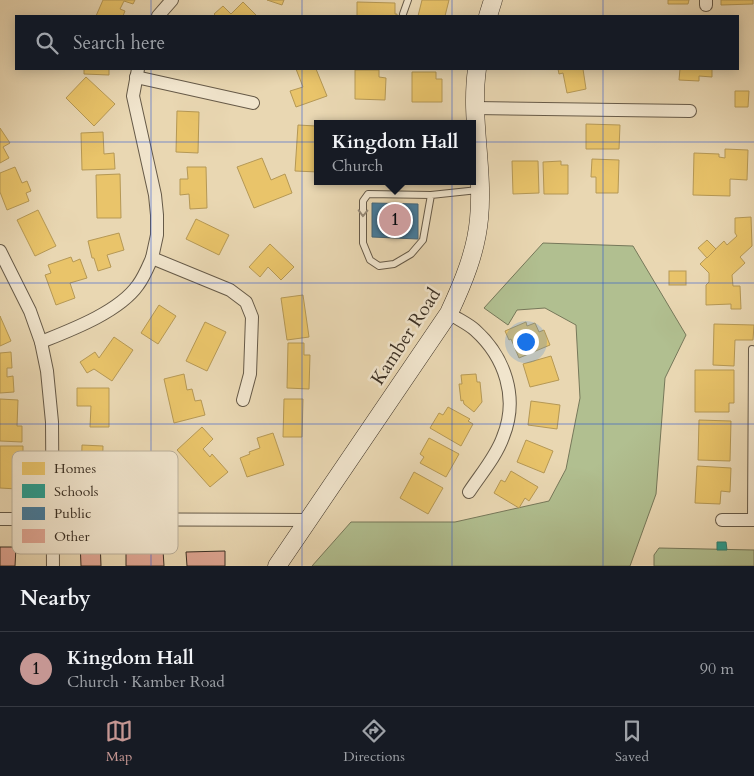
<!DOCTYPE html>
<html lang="en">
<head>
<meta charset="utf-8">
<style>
	body { margin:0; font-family:Cardo,serif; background:#242831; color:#f1f3f6 }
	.you { position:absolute; left:525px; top:341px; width:18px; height:18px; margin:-12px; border:4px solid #fff; border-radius:50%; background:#1a73e8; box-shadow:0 0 0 8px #1a73e833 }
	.badge { display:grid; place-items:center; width:32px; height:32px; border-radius:50%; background:#c59692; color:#111; font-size:16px; font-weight:700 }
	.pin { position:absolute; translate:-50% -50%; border:2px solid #fff; box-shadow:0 1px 5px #0006 }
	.popup { position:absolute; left:314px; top:120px; width:162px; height:65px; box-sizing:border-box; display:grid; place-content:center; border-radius:0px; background:#171b24; filter:drop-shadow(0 1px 4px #0005); font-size:16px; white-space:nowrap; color:#9ea1a6 }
	.popup b { font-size:19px; color:#f1f3f6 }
	.popup::after { content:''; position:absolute; left:50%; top:100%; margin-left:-10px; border:10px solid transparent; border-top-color:#171b24 }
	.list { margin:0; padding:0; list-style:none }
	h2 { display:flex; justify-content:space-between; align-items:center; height:65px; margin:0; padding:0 20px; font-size:21px }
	h2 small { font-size:16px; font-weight:400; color:#9ea1a6 }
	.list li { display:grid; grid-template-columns:32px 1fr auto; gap:15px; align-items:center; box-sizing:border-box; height:75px; padding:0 20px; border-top:1px solid #363941 }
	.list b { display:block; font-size:19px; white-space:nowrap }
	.list p { margin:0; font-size:16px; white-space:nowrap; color:#9ea1a6 }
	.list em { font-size:16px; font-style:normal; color:#9ea1a6 }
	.icon { flex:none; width:28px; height:28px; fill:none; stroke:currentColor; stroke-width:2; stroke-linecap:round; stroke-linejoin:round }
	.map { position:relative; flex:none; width:754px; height:566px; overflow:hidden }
	.search { position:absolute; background:#171b24; box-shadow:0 2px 12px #0003; left:15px; right:15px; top:15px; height:55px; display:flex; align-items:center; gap:12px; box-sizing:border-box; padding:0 18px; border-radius:0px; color:#9ea1a6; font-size:19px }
	.sheet { height:140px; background:#171b24 }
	nav { display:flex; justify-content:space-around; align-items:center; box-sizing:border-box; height:70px; border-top:1px solid #363941; background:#171b24; font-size:14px; color:#9ea1a6 }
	nav a { display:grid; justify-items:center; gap:2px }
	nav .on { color:#c59692 }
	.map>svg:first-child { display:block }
	.green { fill:#b1bf90; stroke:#76785a }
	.homes { fill:#e9c46a; stroke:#b59855 }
	.schools { fill:#2a9d8f; stroke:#2f7c6f }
	.public { fill:#457b9d; stroke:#426479 }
	.building { fill:#dfa693; stroke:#3b3024 }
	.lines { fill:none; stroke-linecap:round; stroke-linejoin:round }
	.lane-casing { stroke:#665a48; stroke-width:8 }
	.street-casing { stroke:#665a48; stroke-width:14 }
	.secondary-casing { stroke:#3b3024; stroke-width:19 }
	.lane { stroke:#f1e5cd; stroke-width:6 }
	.street { stroke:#f1e5cd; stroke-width:12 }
	.secondary { stroke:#f1e5cd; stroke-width:18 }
	.oneway { stroke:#968a78 }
	.grid { fill:none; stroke:#1d4ed8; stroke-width:1; stroke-opacity:0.55 }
	.labels { text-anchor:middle; stroke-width:5; stroke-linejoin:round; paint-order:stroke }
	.street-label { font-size:19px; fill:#3b3024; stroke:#f1e5cd }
	.key { fill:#f1e5cd; stroke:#baaf9a; stroke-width:1 }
	.key-label { font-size:14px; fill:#3b3024 }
</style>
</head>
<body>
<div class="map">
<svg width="754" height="566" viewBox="0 0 754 566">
	<rect width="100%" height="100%" fill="#e9d7b2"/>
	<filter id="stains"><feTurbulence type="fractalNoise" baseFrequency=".004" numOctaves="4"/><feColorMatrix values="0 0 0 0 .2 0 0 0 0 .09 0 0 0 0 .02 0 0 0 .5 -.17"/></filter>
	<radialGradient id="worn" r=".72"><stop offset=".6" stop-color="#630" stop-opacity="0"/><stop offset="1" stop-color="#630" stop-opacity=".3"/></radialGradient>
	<!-- green -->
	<g class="green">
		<path d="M543 243 633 246 686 335 665 378 656 494 630 566H312L351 522H455L549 501 566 469 580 398 576 325 545 308 517 310 508 325 484 308Z"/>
		<path d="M659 548 754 550V566H654V555Z"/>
	</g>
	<!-- homes -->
	<g class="homes">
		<path d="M103 0H135L133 4 124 1 120 9 125 11 123 16H96Z"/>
		<path d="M267 0H284L282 5Z"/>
		<path d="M422 0H449L445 16H418Z"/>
		<path d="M668 0H689L688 4H668Z"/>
		<path d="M721 0H753V4L721 5Z"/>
		<path d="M243 2 256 15 255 16H216L214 14 223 6 231 14Z"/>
		<path d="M357 2 395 3V14H397V16H357Z"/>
		<path d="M84 69H109V75L84 74Z"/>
		<path d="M296 69H316L327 96 296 107 290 91 303 87Z"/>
		<path d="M558 69H583L586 89 567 93 563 73 559 74Z"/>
		<path d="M680 69H712V77L699 76V81L679 80Z"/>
		<path d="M355 70H379V77L386 78 385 100 355 99Z"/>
		<path d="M412 72H436V79H442V102H412Z"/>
		<path d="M86 77 115 104 94 126 66 98Z"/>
		<path d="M735 91H749L748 107H735Z"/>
		<path d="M177 111 199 112 198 153 176 152Z"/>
		<path d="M586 124 620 125 619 149H586Z"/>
		<path d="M298 125 316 126 315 139 318 140V172L295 171Z"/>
		<path d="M0 128 10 143 3 147 9 158 0 163Z"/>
		<path d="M103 132 104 154 114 153 115 169 82 170 81 133Z"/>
		<path d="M725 149 748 150 747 180 730 179V196L693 195 694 153 719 154V157L725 158Z"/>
		<path d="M262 158 271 180 285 174 292 193 254 208 237 167Z"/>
		<path d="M592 159 619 160 618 193H596V177H591Z"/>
		<path d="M512 161H538L539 193 513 194Z"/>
		<path d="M561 161V165H568V194H544L543 162Z"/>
		<path d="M15 167 22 183 27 181 31 191 26 193 29 201 7 210 0 192V173Z"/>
		<path d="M187 167H206L207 208 190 209 189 194 180 195V179H188Z"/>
		<path d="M120 174 121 218H97L96 175Z"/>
		<path d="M38 210 56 246 35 256 17 220Z"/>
		<path d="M751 217 752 246 740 257 745 263 732 275 733 286H740L741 309H731V304L706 305V285L709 282V273L700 264 724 241 727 245 737 236 735 233V218Z"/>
		<path d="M196 219 229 235 219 255 186 239Z"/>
		<path d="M119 233 124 250 107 255 111 267 98 271 94 258H92L88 241Z"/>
		<path d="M707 240 716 249 707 258 698 248Z"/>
		<path d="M270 244 294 267 281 280 268 267 260 277 249 267Z"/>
		<path d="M71 257 73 262 80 259 87 278 70 283 75 298 56 305 45 275 51 273 48 265Z"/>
		<rect x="669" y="271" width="17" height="14"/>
		<path d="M303 295 309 337 287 340 281 298Z"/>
		<path d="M159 305 176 316 158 344 141 333Z"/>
		<path d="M0 316 11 341 0 346Z"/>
		<path d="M205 322 226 332 207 371 186 361Z"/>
		<path d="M526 322 527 326 535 323 539 332 544 330 550 345 519 358 511 339 509 340 505 331Z"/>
		<path d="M714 324 754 325 753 340H735L734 366 713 365Z"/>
		<path d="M114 337 133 350 112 381 94 369 87 373 80 362 95 352 99 358Z"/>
		<path d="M288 343H304V355H310L309 389 287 388Z"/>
		<path d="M11 352 12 368H7V377L13 376 14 392 0 393V353Z"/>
		<path d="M551 356 559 380 530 387 523 364Z"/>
		<path d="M695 370H734V403H729V412H695Z"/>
		<path d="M184 374 187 390 192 389 195 401 201 400 205 415 174 423 164 379Z"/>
		<path d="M476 374 477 382H480L482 402 474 412 464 404 463 400 461 401 459 384H462L461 375Z"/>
		<path d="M77 388H109V427H90L91 406H77Z"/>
		<path d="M0 399 18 400 17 426H22V442L0 441Z"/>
		<path d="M284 399H303L302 437H283Z"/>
		<path d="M531 401 560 405 557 429 528 425Z"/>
		<path d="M448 407 470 419 468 421 473 424 461 446 430 428 439 413 443 415Z"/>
		<path d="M699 420 731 421 730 461 698 460Z"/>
		<path d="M202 427 213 439 203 449 210 457 212 454 228 472 210 487 177 450Z"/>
		<path d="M273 433 284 465 247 477 240 458 250 454 249 452 260 448 257 438Z"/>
		<path d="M429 438 459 454 446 477 420 463 424 457 420 454Z"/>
		<path d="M526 440 553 451 544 473 517 462Z"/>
		<path d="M82 445 103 446 102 483 81 482Z"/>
		<path d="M0 446H23V461H17V489L0 488Z"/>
		<path d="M129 465 164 466V488L128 487Z"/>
		<path d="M697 466 731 468 730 492 721 491 720 504 695 503Z"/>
		<path d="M511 471 538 487 529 501 525 498 519 508 494 493 501 480 505 482Z"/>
		<path d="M414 472 443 488 428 514 400 498Z"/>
	</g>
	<!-- schools -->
	<path class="schools" d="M717 542H726L727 550H717Z"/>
	<!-- public -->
	<path class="public" d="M372 203 418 204V239L372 237Z"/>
	<!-- building -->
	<g class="building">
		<path d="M100 540 101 566H81L80 541Z"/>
		<path d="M0 547H16L15 566H0Z"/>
		<path d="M163 550 164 566H126V551Z"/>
		<path d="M225 551V566H187L186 552Z"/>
	</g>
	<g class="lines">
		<defs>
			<g id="lane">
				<path d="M403 14 408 0"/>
				<path d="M431 195 423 240 411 254 394 264 379 266 370 260 363 243V201L368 194 431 195 478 190"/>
				<path d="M751 520 752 349"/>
			</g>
			<g id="street">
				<path d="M706 5V0"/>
				<path d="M158 16 172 0"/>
				<path d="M138 69 133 96 155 195 157 215V235L152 258"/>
				<path d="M136 77 253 103"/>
				<path d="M475 108 690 111"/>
				<path d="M0 251 30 311 41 342 47 371 52 422 53 566"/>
				<path d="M449 313C457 319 467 323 475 330 505 357 519 398 503 437 496 457 480 475 469 492"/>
				<path d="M41 342C71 330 119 312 138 285 144 277 148 267 152 258L230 290 246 302 252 317 250 374 243 400"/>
				<path d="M0 519 307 520"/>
				<path d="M722 520H754"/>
			</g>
			<g id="secondary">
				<path d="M488 16 493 0"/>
				<path d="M277 566 449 313C463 283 476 252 479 219 484 169 470 119 477 69"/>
			</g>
		</defs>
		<!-- lane casing -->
		<use href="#lane" class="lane-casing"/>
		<!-- street casing -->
		<use href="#street" class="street-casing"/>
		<!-- secondary casing -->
		<use href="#secondary" class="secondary-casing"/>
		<!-- lane -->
		<use href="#lane" class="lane"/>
		<!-- street -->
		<use href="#street" class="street"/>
		<!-- secondary -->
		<use href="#secondary" class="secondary"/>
	</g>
	<!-- one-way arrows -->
	<defs><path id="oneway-chevron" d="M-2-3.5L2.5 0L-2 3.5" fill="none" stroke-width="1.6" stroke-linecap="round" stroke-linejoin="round" transform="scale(1.25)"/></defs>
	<use class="oneway" href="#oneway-chevron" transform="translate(363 213) rotate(91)"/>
	<!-- grid -->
	<path class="grid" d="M151 0V16M302 0V16M452 0V16M603 0V16M151 69V566M302 69V566M452 69V566M603 69V566M0 142H754M0 283H754M0 424H754"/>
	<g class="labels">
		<!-- street labels -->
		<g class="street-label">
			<text transform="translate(405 336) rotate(-57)" y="7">Kamber Road</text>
		</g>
	</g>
	<!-- legend -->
	<rect x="12" y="451" width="166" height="103" rx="8" class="key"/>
	<rect x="22" y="462" width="23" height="13" fill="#e9c46a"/>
	<rect x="22" y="484" width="23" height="14" fill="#2a9d8f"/>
	<rect x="22" y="507" width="23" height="13" fill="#457b9d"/>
	<rect x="22" y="529" width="23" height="14" fill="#dfa693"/>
	<g class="key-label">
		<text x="54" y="473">Homes</text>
		<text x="54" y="496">Schools</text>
		<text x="54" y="518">Public</text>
		<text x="54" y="541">Other</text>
	</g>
	<rect width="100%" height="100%" filter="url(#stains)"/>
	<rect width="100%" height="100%" fill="url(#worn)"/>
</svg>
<div class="you"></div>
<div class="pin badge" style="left:395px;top:220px">1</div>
<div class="popup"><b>Kingdom Hall</b>Church</div>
<div class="search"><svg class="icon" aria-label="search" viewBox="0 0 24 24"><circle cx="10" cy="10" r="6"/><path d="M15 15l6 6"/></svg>Search here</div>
</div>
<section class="sheet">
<h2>Nearby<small></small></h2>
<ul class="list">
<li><span class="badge">1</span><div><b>Kingdom Hall</b><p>Church · Kamber Road</p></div><em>90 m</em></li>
</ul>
</section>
<nav>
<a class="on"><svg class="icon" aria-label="map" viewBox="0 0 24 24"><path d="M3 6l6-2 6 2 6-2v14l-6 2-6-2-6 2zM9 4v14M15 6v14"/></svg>Map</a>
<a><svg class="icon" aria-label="directions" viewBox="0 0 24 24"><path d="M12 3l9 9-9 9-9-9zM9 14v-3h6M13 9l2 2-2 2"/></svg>Directions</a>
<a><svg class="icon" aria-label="saved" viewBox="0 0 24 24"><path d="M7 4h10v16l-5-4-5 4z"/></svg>Saved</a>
</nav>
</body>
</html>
